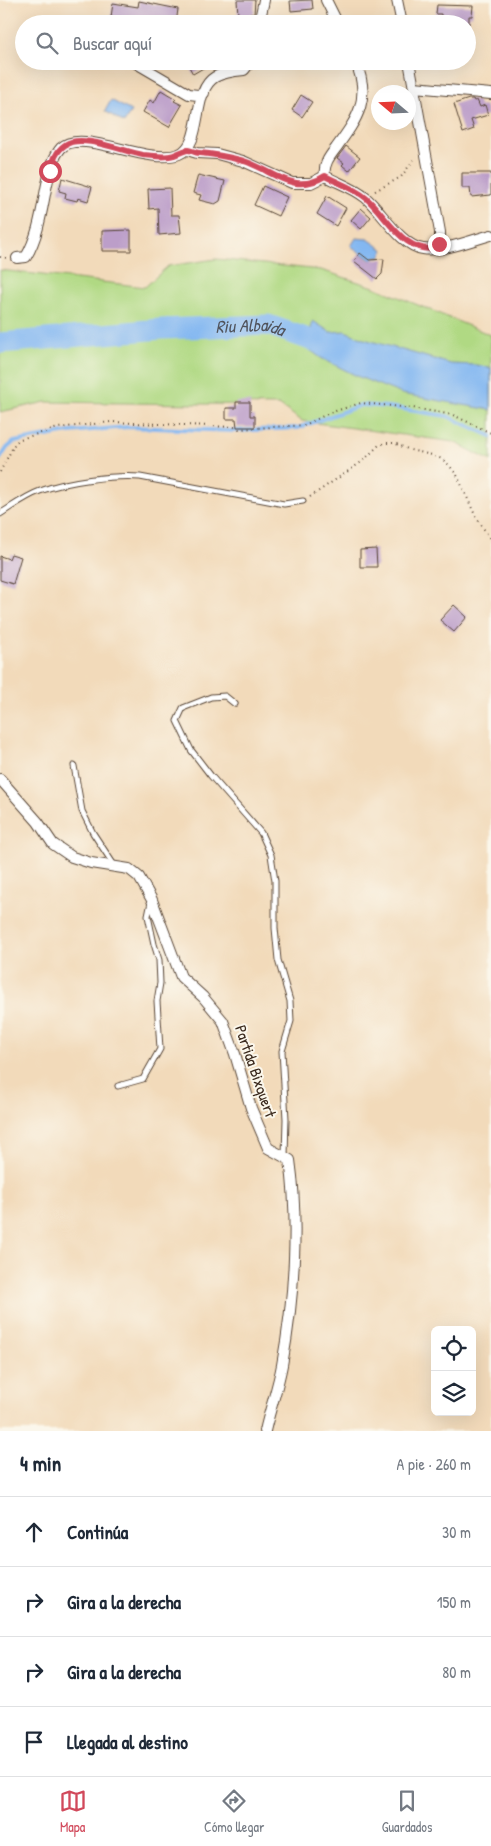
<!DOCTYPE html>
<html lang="es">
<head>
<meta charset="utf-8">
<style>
	body { margin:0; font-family:"Patrick Hand",sans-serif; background:#f6f6f7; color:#1f2937 }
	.controls { position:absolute; right:15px; bottom:15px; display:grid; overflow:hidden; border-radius:8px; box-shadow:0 5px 20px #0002 }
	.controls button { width:45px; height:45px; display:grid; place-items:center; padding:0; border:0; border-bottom:1px solid #e0e1e3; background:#fff; color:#1f2937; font:25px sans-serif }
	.compass { position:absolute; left:371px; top:85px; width:45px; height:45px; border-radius:50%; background:#fff; box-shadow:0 5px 20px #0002; rotate:289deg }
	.stop { position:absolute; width:15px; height:15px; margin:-11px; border:4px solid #d1495b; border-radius:50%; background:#fff }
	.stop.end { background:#d1495b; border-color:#fff; box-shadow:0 1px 5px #0008 }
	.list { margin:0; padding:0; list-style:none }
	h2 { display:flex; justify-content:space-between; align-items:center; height:65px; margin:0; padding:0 20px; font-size:21px }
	h2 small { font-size:16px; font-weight:400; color:#747a83 }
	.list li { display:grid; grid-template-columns:32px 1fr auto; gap:15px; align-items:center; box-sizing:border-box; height:70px; padding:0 20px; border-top:1px solid #e0e1e3 }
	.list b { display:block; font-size:19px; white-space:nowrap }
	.list em { font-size:16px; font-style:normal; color:#747a83 }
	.icon { flex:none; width:28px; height:28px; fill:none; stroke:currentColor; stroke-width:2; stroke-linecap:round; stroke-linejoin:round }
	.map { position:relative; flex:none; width:491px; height:1431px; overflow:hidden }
	.search { position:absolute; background:#fff; box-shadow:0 5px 20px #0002; left:15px; right:15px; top:15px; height:55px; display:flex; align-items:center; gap:12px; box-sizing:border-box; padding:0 18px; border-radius:28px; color:#747a83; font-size:19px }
	.sheet { height:345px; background:#fff }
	nav { display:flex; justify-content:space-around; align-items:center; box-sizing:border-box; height:70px; border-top:1px solid #e0e1e3; background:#fff; font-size:14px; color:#747a83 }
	nav a { display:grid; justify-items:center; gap:2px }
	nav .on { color:#d1495b }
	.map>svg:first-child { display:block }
	.green { fill:#b0d983; stroke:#768250 }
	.water { fill:#83b7f1; stroke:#5f7088 }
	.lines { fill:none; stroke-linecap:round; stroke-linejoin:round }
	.stream { stroke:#83b7f1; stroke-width:4 }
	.river { stroke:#83b7f1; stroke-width:21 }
	.building { fill:#bc9ec9 }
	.lane-casing { stroke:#564435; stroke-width:7 }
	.street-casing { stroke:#564435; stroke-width:12 }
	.path { stroke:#564435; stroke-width:2; stroke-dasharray:1 4; stroke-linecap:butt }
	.lane { stroke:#fff; stroke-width:5 }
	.street { stroke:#fff; stroke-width:10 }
	.route { stroke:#d1495b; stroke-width:6 }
	.labels { text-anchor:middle; stroke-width:4; stroke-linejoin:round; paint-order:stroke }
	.street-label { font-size:16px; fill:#3b2a1e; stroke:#fbf7ec }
	.water-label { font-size:18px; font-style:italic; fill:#51545d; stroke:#fbf7ec }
</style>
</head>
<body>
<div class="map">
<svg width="491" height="1431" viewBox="0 0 491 1431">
	<rect width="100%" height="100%" fill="#fbf7ec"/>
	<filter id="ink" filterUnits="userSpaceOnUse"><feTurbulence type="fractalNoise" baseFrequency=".02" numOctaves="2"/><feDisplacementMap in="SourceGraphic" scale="10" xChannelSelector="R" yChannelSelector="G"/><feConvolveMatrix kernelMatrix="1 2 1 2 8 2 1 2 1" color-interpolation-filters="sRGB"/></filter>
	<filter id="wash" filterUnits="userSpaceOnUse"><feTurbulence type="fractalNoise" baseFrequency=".0096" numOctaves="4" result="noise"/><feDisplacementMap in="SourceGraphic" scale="20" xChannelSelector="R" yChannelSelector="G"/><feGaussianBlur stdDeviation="1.12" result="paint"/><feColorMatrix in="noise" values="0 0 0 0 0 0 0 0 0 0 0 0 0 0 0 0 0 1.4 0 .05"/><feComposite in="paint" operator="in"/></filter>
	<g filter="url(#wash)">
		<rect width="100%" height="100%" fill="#f2daba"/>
		<!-- green -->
		<path class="green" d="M216 259 321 270 374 287 491 335V461L454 442 302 421 279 405 46 402 0 412V270L145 287 168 266Z"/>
		<!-- water -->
		<g class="water">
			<path d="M111 100 131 111 124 123 105 111Z"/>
			<path d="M356 238 368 239 384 250 380 257 376 256 372 261 351 246Z"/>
			<path d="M313 321 330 332 345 331 364 339 451 364 476 365 491 368V410L402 394 359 377 321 358 306 347Z"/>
		</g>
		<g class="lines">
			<!-- stream -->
			<path class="stream" d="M0 459 7 448 14 442 69 432 128 427 235 431 298 428 361 405 389 407 447 416 491 436"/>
			<!-- river -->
			<path class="river" id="s1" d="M0 343 161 329 268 325 334 348"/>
		</g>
		<g id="blocks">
			<!-- building -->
			<g class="building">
				<path d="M237 0H255L254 14H250V24H233V15H238Z"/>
				<path d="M312 0 313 9 291 11 290 1Z"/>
				<path d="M139 1 178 9 176 24H135V21L111 17 113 3 138 7Z"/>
				<path d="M437 5 473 6 472 16H469V24H441V14H436Z"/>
				<path d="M186 61H215L193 74Z"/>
				<path d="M161 90 176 99 174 101 182 105 169 127 143 112 150 100 154 103Z"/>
				<path d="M301 95 312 102 302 117 292 110Z"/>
				<path d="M469 99H473L474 101 477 100 480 107 485 105 488 115 471 120 474 129 463 133 454 104Z"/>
				<path d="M346 146 360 157 349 171 342 165 344 163 337 158Z"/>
				<path d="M462 173H491V195L471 197 470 188H462Z"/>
				<path d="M198 175 225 181 220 201 215 204 199 200 201 195 193 193Z"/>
				<path d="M62 178 92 187 88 201 78 198 77 201 65 198 66 193 59 191Z"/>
				<path d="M263 186 287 197 278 216 254 205Z"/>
				<path d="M170 188 171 215H179L181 233 159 235 158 208 149 209 148 189Z"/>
				<path d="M327 196 346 208 336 226 317 214Z"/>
				<path d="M361 208 371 217 361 229 351 220Z"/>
				<path d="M131 230V251H102V231Z"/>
				<path d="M360 253 369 260 384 259 382 274 377 279 354 261Z"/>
				<path d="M236 402H250V416H255V427H237L236 419H226V408H236Z"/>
				<path d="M376 549 377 567H360V550Z"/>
				<path d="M11 554 21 557 13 584 0 580V556L9 559Z"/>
				<path d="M454 605 467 617 454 632 440 620Z"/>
			</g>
		</g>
	</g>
	<g filter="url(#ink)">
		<use href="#blocks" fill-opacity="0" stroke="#564435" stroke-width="1"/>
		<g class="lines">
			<defs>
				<g id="lane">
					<path d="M0 514C13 506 26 496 40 491 67 481 112 475 140 477L284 504 303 501"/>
					<path d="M235 704 225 696 211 697 183 708 177 721 191 750 211 776 261 833 271 855 275 881V928L278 960 290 1001 291 1021 282 1051 286 1119 285 1156"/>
					<path d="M74 766 82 811 93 833 114 865"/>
					<path d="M118 1086 143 1079 160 1049 157 1001 160 983 159 960 154 944 148 916 151 902"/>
				</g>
				<g id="street">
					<path d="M326 0 338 24"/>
					<path d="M397 0 402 24"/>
					<path d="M259 24 264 0"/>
					<path d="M355 61C372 98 358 118 336 148 329 157 323 165 325 176 338 183 354 188 366 198 382 212 401 246 423 249 443 252 472 240 491 235"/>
					<path d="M409 61 440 232V241L437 248"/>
					<path d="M136 63 189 94 198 95 204 93"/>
					<path d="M414 87 491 94"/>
					<path d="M187 150 197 153 217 154 243 161 292 183H311L325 176"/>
					<path d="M17 258 26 257C39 235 42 208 47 184 50 172 52 158 61 148 81 127 148 166 179 154 204 144 191 91 215 77 224 72 234 71 244 70L251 61"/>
					<path d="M0 779 38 822 53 844 72 857 91 863 129 869 139 877 152 900 181 977 203 997 223 1021 235 1054 251 1108 268 1148 290 1160C299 1223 294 1301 282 1365 278 1387 270 1409 265 1431"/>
				</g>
			</defs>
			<!-- lane casing -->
			<use href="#lane" class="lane-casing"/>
			<!-- street casing -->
			<use href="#street" class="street-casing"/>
			<!-- path -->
			<g class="path">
				<path d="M375 191 401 177 415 158"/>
				<path d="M0 257 8 258"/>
				<path d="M0 472 15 443 20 439 58 428 111 422 234 427 239 429 305 425 329 413 361 403 413 408 453 415 491 433"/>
				<path d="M310 497 363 461 379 445 386 443H394L410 450 432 455 442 459 449 465 457 475 475 515 491 540"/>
			</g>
			<!-- lane -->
			<use href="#lane" class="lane"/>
			<!-- street -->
			<use href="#street" class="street"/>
		</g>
	</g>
	<g class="lines" filter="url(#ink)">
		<!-- route -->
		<path class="route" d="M50 171C53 161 56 151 65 145 82 133 124 152 143 155 152 156 165 158 174 155 178 154 184 150 188 150 191 150 195 153 199 153 214 154 229 157 244 161 273 170 293 196 325 176 338 183 354 188 366 198 387 216 404 255 437 248L439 244"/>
	</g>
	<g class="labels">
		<!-- street labels -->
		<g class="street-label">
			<text transform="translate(256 1071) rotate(71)" y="6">Partida Bixquert</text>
		</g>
		<!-- water labels -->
		<g class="water-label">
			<text dy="6" stroke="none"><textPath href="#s1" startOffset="251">Riu Albaida</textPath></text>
		</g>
	</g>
</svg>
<div class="controls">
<button><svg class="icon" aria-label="locate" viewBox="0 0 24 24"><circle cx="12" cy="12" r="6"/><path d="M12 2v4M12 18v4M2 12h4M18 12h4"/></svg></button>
<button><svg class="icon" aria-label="layers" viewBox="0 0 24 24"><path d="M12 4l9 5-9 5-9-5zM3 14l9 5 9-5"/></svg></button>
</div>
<svg class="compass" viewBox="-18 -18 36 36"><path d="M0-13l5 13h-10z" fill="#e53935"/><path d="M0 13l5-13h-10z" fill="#747a83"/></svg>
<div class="stop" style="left:50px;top:171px"></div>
<div class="stop end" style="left:439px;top:244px"></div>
<div class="search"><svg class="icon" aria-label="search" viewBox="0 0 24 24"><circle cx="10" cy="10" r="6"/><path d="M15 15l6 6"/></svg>Buscar aquí</div>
</div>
<section class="sheet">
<h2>4 min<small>A pie · 260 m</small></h2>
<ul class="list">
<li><svg class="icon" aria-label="ahead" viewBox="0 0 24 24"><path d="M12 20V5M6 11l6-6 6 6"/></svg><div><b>Continúa</b></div><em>30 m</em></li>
<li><svg class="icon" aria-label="right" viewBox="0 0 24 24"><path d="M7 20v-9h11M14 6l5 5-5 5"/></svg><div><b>Gira a la derecha</b></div><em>150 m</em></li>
<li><svg class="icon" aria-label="right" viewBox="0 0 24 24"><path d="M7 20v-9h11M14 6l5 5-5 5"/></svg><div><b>Gira a la derecha</b></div><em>80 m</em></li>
<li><svg class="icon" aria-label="arrive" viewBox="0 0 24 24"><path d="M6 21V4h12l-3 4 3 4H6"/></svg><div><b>Llegada al destino</b></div></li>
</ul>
</section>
<nav>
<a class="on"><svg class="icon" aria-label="map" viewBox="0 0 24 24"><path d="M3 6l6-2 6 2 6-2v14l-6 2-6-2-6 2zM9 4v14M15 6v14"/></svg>Mapa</a>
<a><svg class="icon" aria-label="directions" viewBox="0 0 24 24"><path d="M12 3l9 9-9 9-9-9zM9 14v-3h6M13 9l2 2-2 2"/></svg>Cómo llegar</a>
<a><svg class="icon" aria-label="saved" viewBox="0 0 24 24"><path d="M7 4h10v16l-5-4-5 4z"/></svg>Guardados</a>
</nav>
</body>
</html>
